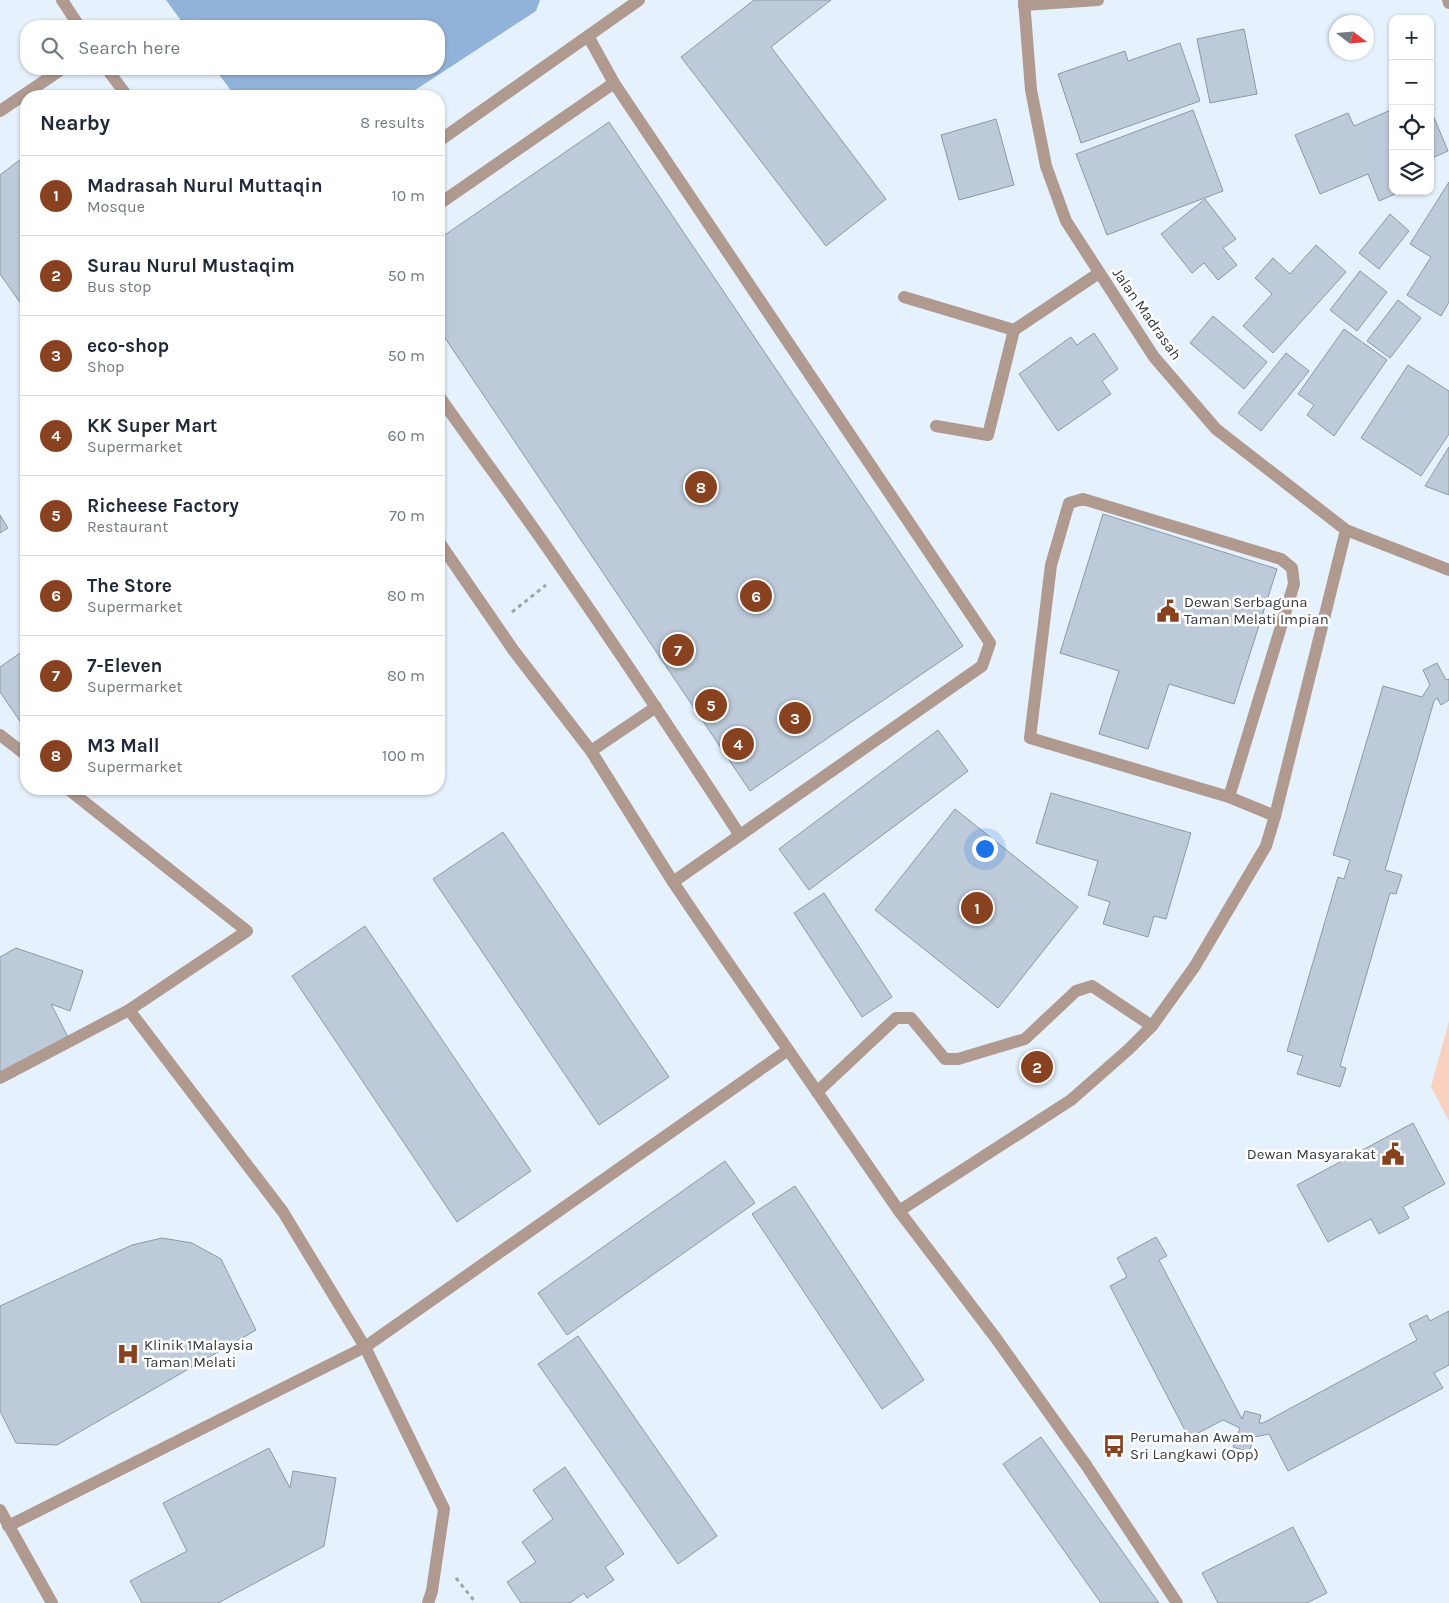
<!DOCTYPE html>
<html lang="en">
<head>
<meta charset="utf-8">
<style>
	body { margin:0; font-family:Karla,sans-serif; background:#f6f6f7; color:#1f2937 }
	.controls { position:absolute; right:15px; top:15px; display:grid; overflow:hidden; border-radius:10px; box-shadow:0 1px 4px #0004 }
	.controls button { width:45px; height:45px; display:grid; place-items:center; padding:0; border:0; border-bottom:1px solid #e0e1e3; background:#fff; color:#1f2937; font:25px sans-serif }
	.compass { position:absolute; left:1329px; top:15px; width:45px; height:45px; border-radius:50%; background:#fff; box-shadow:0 1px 4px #0004; rotate:106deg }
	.you { position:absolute; left:984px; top:848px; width:18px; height:18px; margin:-12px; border:4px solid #fff; border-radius:50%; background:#1a73e8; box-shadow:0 0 0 8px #1a73e833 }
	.badge { display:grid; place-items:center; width:32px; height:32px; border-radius:50%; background:#89421f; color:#fff; font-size:16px; font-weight:700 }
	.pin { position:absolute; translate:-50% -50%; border:2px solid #fff; box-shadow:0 1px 5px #0006 }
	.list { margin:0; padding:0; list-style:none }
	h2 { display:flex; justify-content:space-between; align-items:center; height:65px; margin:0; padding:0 20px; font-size:21px }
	h2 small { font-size:16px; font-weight:400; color:#747a83 }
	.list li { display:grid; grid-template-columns:32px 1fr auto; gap:15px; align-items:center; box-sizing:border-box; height:80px; padding:0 20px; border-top:1px solid #e0e1e3 }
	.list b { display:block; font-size:19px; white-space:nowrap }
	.list p { margin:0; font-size:16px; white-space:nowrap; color:#747a83 }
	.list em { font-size:16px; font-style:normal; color:#747a83 }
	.icon { flex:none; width:28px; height:28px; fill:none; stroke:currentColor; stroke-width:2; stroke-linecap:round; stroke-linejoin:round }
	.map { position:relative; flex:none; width:1449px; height:1603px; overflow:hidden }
	.search { position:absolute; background:#fff; box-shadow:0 1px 4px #0004; left:20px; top:20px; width:425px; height:55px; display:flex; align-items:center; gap:12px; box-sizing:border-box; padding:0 18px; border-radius:20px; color:#747a83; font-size:19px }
	.panel { position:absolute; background:#fff; box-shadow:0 1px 4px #0004; left:20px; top:90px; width:425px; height:705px; border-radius:20px }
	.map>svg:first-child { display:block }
	.green { fill:#fad1bf }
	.water { fill:#92b3d9 }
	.building { fill:#bdcada; stroke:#8b98a7 }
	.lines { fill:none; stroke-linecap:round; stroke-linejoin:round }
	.path { stroke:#9ca5af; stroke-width:3; stroke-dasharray:4 4; stroke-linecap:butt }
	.lane { stroke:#b09a90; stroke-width:12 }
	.street { stroke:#b09a90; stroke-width:12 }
	.labels { text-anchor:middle; stroke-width:5; stroke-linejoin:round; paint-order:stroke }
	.street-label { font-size:15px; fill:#343a40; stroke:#fff }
	.poi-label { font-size:15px; fill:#343a40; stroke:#fff; text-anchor:start }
</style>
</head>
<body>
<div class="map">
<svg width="1449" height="1603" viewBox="0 0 1449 1603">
	<rect width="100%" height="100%" fill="#e6f1fe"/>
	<!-- green -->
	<path class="green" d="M1449 1021V1121L1431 1087Z"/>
	<!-- water -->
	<path class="water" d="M166 0H540L536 11 406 96H235L215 69H439V26H185Z"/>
	<!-- building -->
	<g class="building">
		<path d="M754 0H831L771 47 886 199 826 246 681 57Z"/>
		<path d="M1244 29 1257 94 1210 103 1197 39Z"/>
		<path d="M1180 43 1200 101 1081 143 1058 74 1125 51 1128 61Z"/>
		<path d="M1430 108 1448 151 1430 159Z"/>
		<path d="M1393 109V191H1402L1379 201 1368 174 1320 194 1295 135 1348 113 1354 126Z"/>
		<path d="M1193 110 1223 191 1107 235 1076 154Z"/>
		<path d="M996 119 1014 185 959 200 941 135Z"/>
		<path d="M609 122 963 646 750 791 439 329V239Z"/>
		<path d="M21 159 26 167V311L0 274V175Z"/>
		<path d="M1449 182V302L1441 316 1407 295 1431 257 1410 244Z"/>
		<path d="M1205 199 1236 239 1223 248 1237 265 1218 280 1204 263 1192 273 1161 234Z"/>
		<path d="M1390 214 1409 231 1379 269 1359 253Z"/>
		<path d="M1316 245 1346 272 1273 353 1243 326 1272 294 1255 278 1273 258 1290 274Z"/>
		<path d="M1360 271 1387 292 1357 331 1330 310Z"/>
		<path d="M1398 300 1421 318 1390 358 1367 341Z"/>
		<path d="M1213 316 1267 362 1244 389 1190 343Z"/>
		<path d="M1344 329 1387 360 1334 436 1307 415 1314 405 1298 394Z"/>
		<path d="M1094 333 1118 369 1102 381 1111 394 1058 431 1019 374 1071 337 1077 345Z"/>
		<path d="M1286 353 1309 371 1261 431 1238 413Z"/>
		<path d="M1408 365 1449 391V434L1421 476 1361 438Z"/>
		<path d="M1449 447V495L1425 486Z"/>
		<path d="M1103 514 1277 569 1234 704 1169 684 1148 749 1099 734 1119 671 1060 653Z"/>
		<path d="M0 515 8 528 0 533Z"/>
		<path d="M26 649V730L0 692V667Z"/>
		<path d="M1437 663 1446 680 1449 679V700L1441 705 1437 698 1434 701 1385 870 1402 875 1396 894 1390 893 1340 1066 1346 1068 1340 1087 1297 1074 1303 1056 1287 1051 1338 877 1344 879 1350 860 1333 855 1383 686 1422 697 1430 685 1423 670Z"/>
		<path d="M938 730 968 771 809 890 779 849Z"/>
		<path d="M1051 793 1191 833 1166 919 1154 916 1148 937 1103 924 1110 902 1088 895 1098 861 1036 843Z"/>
		<path d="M955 809 1078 907 998 1008 875 910Z"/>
		<path d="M503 832 669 1077 599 1125 433 879Z"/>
		<path d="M824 893 892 997 862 1017 794 913Z"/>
		<path d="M365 926 531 1171 457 1222 292 976Z"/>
		<path d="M16 948 83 971 70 1011 51 1004 69 1039 0 1074V957Z"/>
		<path d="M1413 1123 1445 1184 1403 1207 1409 1218 1379 1234 1371 1219 1328 1242 1297 1185Z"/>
		<path d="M725 1161 755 1203 567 1335 538 1293Z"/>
		<path d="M795 1186 924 1380 882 1409 752 1214Z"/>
		<path d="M1156 1237 1167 1256 1159 1260 1242 1419 1245 1411 1261 1415 1259 1423H1263L1417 1340 1409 1324 1427 1315 1430 1321 1449 1311V1365L1434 1373 1443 1388 1288 1471 1269 1434 1254 1437 1249 1452 1233 1447 1240 1428 1223 1420 1189 1438 1110 1286 1127 1277 1117 1258Z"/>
		<path d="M162 1238 192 1243 221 1259 256 1330 57 1445 16 1443 0 1411V1306L132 1245Z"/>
		<path d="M578 1336 717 1536 678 1564 538 1364Z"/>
		<path d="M1041 1437 1159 1603H1101L1003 1464Z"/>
		<path d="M269 1448 290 1488 293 1471 336 1478 324 1546 218 1603H142L130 1581 187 1551 163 1503Z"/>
		<path d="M565 1467 624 1554 605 1567 614 1580 587 1598 584 1593 570 1603H521L507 1582 536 1562 522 1542 553 1519 533 1490Z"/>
		<path d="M1293 1527 1327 1593 1307 1603H1218L1202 1573Z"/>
	</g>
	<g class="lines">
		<!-- path -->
		<g class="path">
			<path d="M512 612 546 585"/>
			<path d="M456 1578 476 1603"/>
		</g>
		<!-- lane -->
		<g class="lane">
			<path d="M588 36 614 83 990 643 982 666 673 882"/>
			<path d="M0 111 62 69"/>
			<path d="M439 204 614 83"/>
			<path d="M904 297 1014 330 1099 273"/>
			<path d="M439 396C480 455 524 513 564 572 624 659 682 746 739 834"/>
			<path d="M936 426 988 435 1014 330"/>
			<path d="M0 735 26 755"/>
			<path d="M591 751 656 707"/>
			<path d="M1229 797 1294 584 1292 568 1281 559 1083 499 1069 503 1051 565 1030 738 1229 797 1275 816"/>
			<path d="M129 1010 283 1212 365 1347 444 1509 432 1591 428 1603"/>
			<path d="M0 1078 129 1010 247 931 68 789"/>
			<path d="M817 1092 896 1018H911L945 1059H958L1025 1039 1076 991 1092 986 1152 1026"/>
			<path d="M0 1510 52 1603"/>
			<path d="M8 1526 365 1347 788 1050"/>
		</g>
		<!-- street -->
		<g class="street">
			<path d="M62 0 79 26"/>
			<path d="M1024 0 1031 90 1046 166 1066 221 1154 357 1216 429 1346 530 1449 570"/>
			<path d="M1448 0 1449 3"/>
			<path d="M1024 5 1098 0"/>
			<path d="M107 69 127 96"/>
			<path d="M439 141 639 0"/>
			<path d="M439 542 514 651 591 751 673 882 698 919 899 1211 995 1337 1086 1465 1177 1603"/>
			<path d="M899 1211 1071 1100 1129 1049 1152 1026 1195 966 1266 846 1275 816 1346 530"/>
		</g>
	</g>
	<!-- icons -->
	<defs>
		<symbol id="civic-bare" viewBox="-9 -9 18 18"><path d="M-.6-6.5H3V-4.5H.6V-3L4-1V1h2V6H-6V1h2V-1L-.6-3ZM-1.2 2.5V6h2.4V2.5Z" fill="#89421f" stroke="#fff" stroke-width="2.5" paint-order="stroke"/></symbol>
		<symbol id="hospital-bare" viewBox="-9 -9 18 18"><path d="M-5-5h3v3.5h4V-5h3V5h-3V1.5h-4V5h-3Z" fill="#89421f" stroke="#fff" stroke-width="2.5" paint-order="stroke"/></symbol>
		<symbol id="bus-bare" viewBox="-9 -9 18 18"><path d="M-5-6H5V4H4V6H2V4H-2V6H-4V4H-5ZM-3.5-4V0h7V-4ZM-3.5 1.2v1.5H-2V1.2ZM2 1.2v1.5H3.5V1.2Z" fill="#89421f" stroke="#fff" stroke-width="2.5" paint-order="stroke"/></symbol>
	</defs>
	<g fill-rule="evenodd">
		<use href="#civic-bare" x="1152" y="595" width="32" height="32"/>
		<use href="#civic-bare" x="1377" y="1138" width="32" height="32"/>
		<use href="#hospital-bare" x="112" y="1338" width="32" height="32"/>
		<use href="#bus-bare" x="1098" y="1430" width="32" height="32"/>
	</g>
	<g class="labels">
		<!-- street labels -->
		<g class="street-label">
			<text transform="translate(1147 314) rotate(55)" y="5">Jalan Madrasah</text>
		</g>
		<!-- poi labels -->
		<g class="poi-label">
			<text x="1184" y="607">Dewan Serbaguna<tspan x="1184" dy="17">Taman Melati Impian</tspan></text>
			<text x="1376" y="1159" text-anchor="end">Dewan Masyarakat</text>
			<text x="144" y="1350">Klinik 1Malaysia<tspan x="144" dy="17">Taman Melati</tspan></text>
			<text x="1130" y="1442">Perumahan Awam<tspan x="1130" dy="17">Sri Langkawi (Opp)</tspan></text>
		</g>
	</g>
</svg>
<div class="controls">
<button>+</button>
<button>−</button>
<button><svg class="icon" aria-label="locate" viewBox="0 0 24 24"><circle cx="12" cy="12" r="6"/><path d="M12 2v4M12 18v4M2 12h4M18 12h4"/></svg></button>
<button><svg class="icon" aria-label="layers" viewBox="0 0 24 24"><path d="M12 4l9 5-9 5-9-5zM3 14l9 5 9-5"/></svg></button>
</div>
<svg class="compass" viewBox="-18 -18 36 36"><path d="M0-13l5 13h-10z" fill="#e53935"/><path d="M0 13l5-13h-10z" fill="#747a83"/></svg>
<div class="you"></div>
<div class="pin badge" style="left:977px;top:908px">1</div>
<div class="pin badge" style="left:1037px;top:1067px">2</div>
<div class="pin badge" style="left:795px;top:718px">3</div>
<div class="pin badge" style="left:738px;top:744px">4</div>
<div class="pin badge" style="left:711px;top:705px">5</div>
<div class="pin badge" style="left:756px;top:596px">6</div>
<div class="pin badge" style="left:678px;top:650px">7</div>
<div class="pin badge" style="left:701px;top:487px">8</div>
<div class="search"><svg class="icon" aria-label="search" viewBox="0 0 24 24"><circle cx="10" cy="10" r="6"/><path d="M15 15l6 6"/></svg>Search here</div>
<section class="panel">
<h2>Nearby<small>8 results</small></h2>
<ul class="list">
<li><span class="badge">1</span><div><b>Madrasah Nurul Muttaqin</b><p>Mosque</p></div><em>10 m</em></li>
<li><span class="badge">2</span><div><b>Surau Nurul Mustaqim</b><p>Bus stop</p></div><em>50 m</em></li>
<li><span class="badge">3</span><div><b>eco-shop</b><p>Shop</p></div><em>50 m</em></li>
<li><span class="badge">4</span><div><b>KK Super Mart</b><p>Supermarket</p></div><em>60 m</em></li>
<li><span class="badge">5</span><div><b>Richeese Factory</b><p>Restaurant</p></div><em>70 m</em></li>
<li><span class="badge">6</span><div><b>The Store</b><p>Supermarket</p></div><em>80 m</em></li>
<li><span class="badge">7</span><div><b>7-Eleven</b><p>Supermarket</p></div><em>80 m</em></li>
<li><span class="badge">8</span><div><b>M3 Mall</b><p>Supermarket</p></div><em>100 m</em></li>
</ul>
</section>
</div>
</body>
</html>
